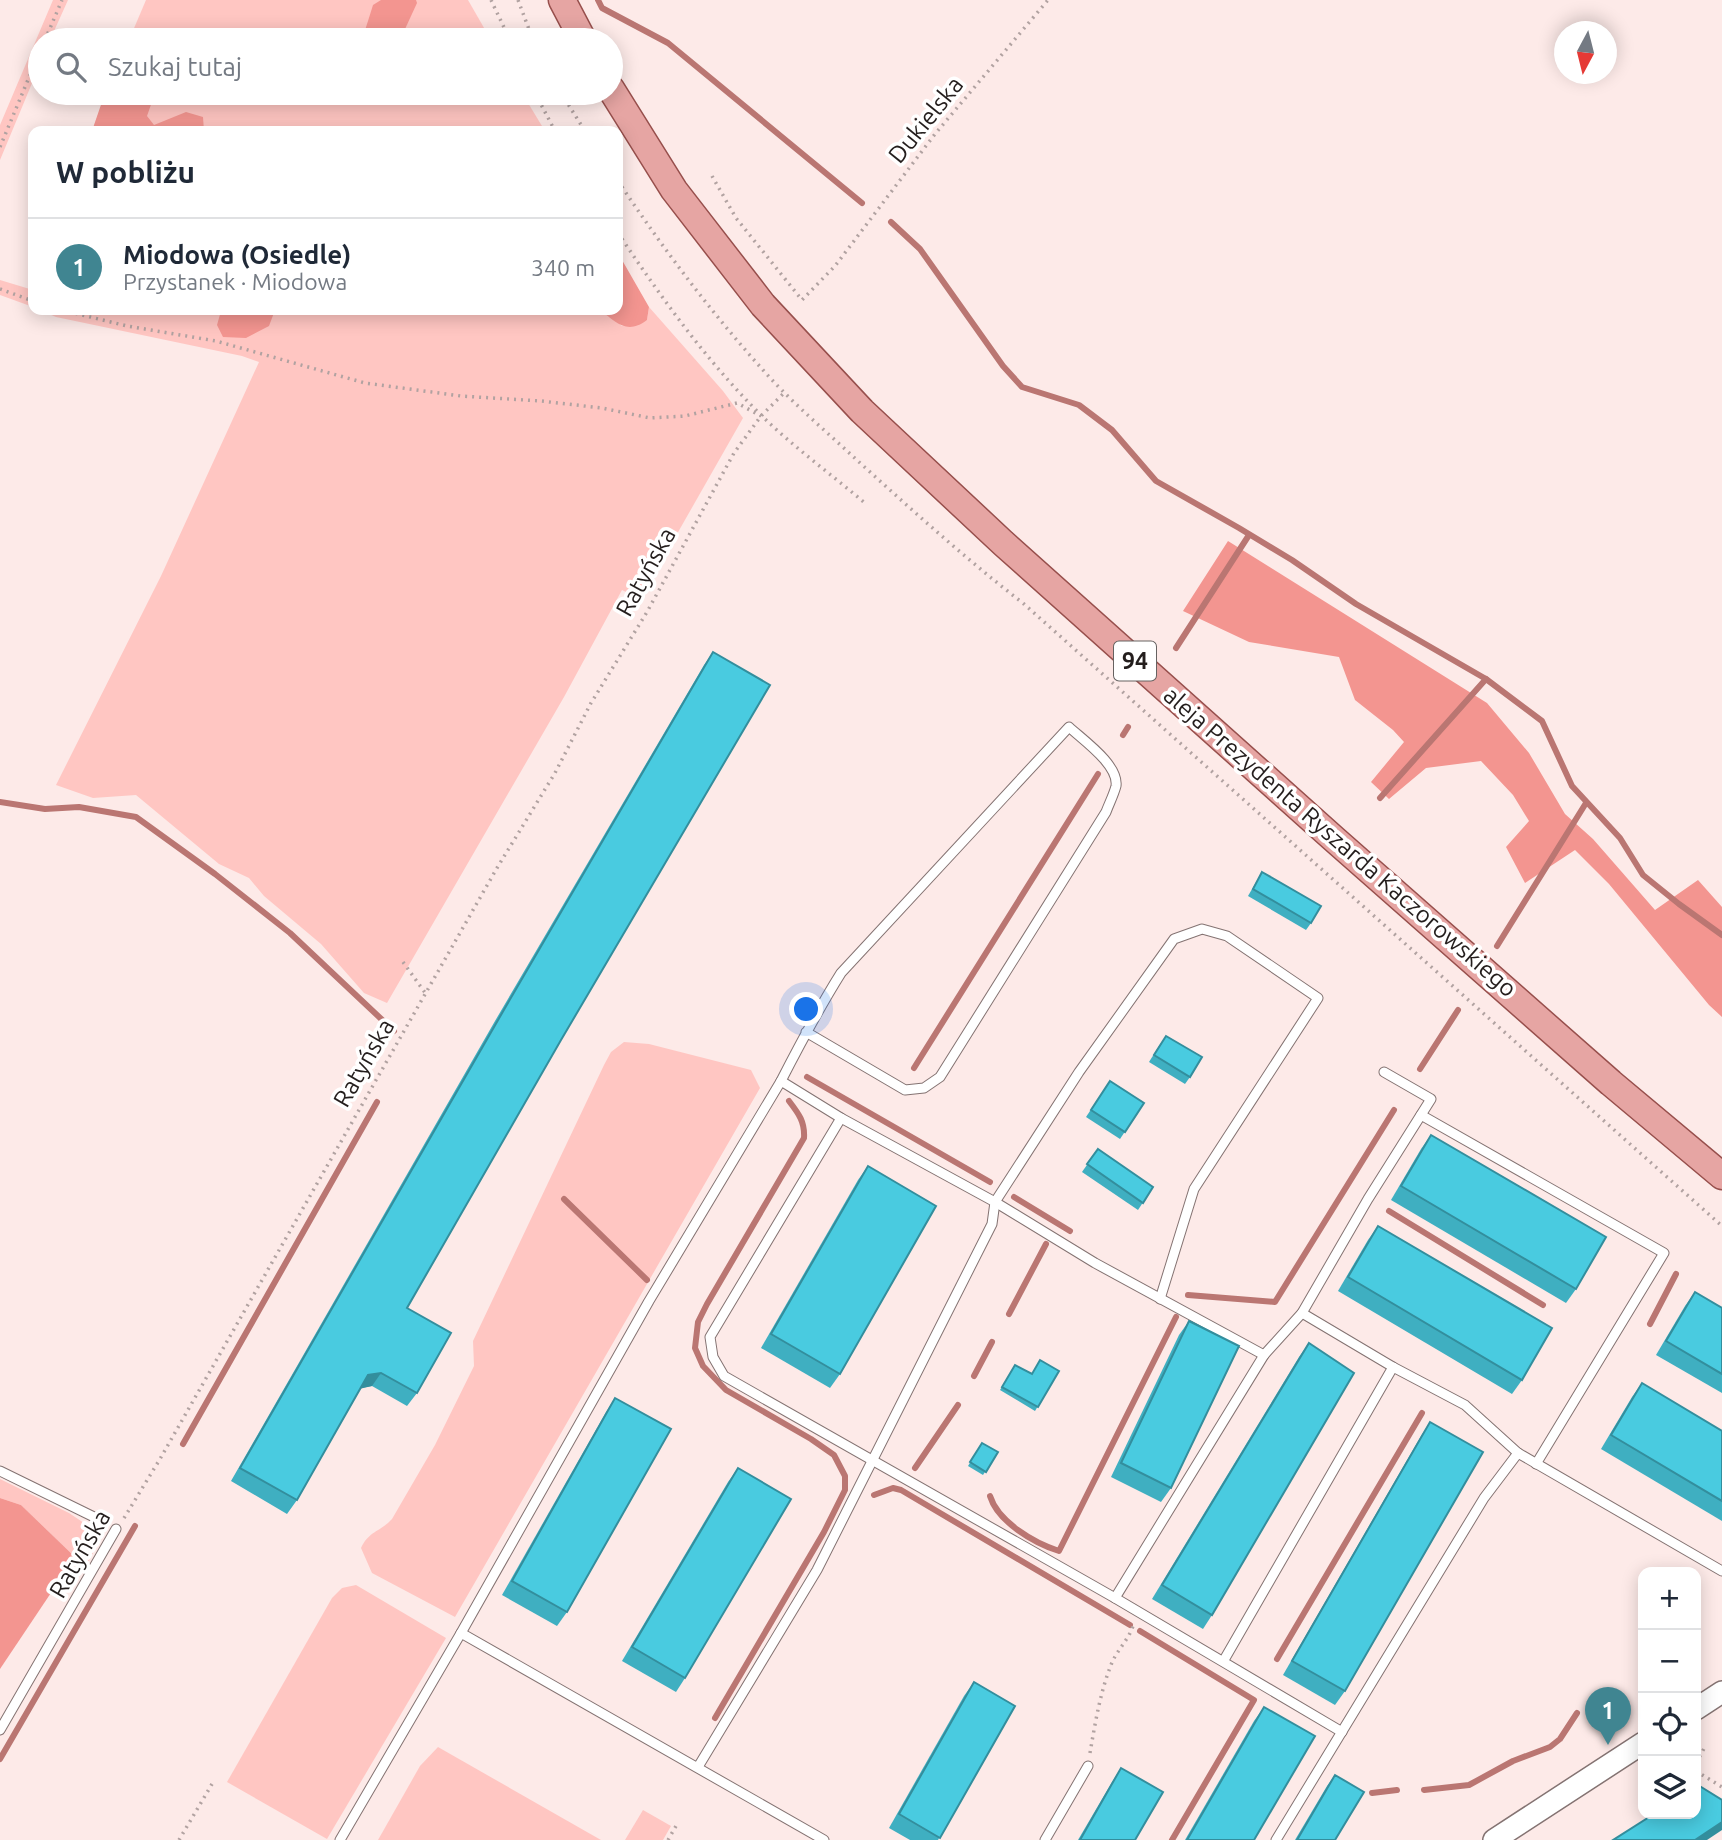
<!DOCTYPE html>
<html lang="pl">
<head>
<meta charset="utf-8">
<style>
	body { margin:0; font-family:Ubuntu,sans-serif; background:#f2f2f3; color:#1f2937 }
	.controls { position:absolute; right:21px; bottom:21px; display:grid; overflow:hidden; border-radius:14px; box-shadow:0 4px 18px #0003 }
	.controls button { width:63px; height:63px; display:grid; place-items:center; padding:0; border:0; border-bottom:2px solid #e0e1e3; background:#fff; color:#1f2937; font:35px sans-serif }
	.compass { position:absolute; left:1554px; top:21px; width:63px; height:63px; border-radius:50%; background:#fff; box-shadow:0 4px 18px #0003; rotate:187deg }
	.you { position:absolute; left:807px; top:1010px; width:24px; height:24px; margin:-18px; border:5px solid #fff; border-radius:50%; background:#1a73e8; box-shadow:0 0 0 10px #1a73e833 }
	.badge { display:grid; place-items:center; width:46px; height:46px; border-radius:50%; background:#408591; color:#fff; font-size:23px; font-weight:700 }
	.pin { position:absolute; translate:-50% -58px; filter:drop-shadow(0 2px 4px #0008) }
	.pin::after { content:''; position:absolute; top:37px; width:24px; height:21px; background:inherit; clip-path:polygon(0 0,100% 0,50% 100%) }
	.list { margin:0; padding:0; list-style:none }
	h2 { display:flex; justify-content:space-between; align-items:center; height:91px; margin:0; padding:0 28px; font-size:30px }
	h2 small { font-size:23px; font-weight:400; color:#747a83 }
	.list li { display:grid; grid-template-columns:46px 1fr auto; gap:21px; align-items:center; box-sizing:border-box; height:98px; padding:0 28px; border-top:2px solid #e0e1e3 }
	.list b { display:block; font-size:26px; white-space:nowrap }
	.list p { margin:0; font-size:23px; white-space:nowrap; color:#747a83 }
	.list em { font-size:23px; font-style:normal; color:#747a83 }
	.icon { flex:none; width:38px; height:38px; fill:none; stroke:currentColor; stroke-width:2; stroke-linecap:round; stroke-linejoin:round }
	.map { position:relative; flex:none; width:1722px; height:1840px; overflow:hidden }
	.search { position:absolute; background:#fff; box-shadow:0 4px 18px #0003; left:28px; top:28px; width:595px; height:77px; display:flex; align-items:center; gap:18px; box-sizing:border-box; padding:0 24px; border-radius:38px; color:#747a83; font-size:26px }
	.panel { position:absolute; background:#fff; box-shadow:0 4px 18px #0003; left:28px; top:126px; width:595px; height:189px; border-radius:14px }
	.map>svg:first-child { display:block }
	.green { fill:#ffc6c2 }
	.forest { fill:#f39590 }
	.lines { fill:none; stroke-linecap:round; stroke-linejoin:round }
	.stream { stroke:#ba7672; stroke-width:6 }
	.service-casing { stroke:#847372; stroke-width:11 }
	.tertiary-casing { stroke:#847372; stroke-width:24 }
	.primary-casing { stroke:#974f4c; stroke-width:29 }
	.path { stroke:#b1a2a1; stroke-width:3.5; stroke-dasharray:2 5; stroke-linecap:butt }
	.service { stroke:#fff; stroke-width:9 }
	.tertiary { stroke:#fff; stroke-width:21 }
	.primary { stroke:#e6a5a3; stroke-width:26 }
	.wall { fill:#3fafc1 }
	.shaded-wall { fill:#338e9d }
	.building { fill:#49cbe0; stroke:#338e9d; stroke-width:2 }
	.labels { text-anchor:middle; stroke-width:7; stroke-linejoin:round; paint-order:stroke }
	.shield { fill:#fff; stroke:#666261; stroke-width:2 }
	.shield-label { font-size:23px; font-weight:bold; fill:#241e1d }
	.street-label { font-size:24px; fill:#241e1d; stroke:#fff }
</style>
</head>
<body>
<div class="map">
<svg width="1722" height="1840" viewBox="0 0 1722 1840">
	<rect width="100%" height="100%" fill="#fdeae8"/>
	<!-- green -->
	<g class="green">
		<path d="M53 0H68L50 40H40V64L0 160V125Z"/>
		<path d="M146 0H468L491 40H129Z"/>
		<path d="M106 93H522L545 131H92Z"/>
		<path d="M0 280 33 290V307L0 295Z"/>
		<path d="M649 307 723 391 743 418 640 599 622 590 564 697 387 1003 364 993 321 944 264 896 249 878 219 864 136 795 93 798 56 785 161 576 259 362 242 356 56 317 40 310H600L622 326 647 320Z"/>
		<path d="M624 1042 649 1044 751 1070 760 1088 455 1617 372 1573 361 1548C369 1531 380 1532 392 1519L435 1445 474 1366 473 1341 604 1065 611 1052Z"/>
		<path d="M0 1479 69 1513 93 1529 95 1549 89 1561 75 1557 21 1505 0 1498Z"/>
		<path d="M356 1585 446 1638 327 1839 227 1782 332 1598 342 1588Z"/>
		<path d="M438 1747 601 1840H378L420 1766Z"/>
		<path d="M643 1810 671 1826 663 1840H625Z"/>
	</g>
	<!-- forest -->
	<g class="forest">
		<path d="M381 0H416L417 3 400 40H362L373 5Z"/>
		<path d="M105 93 154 96 147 116 154 125 186 112 203 117 204 131H92Z"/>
		<path d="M618 253 649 307 647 320C627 335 617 323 600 310H618Z"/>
		<path d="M220 310H275L269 326 246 338 223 337 217 325 221 311Z"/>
		<path d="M1228 541 1487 703 1529 753 1565 814 1593 839 1655 910 1698 880 1722 907V1017L1709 1005 1609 884 1575 850 1525 883 1506 847 1529 821 1513 795 1481 761 1426 768 1389 799 1371 782 1404 742 1393 730 1355 700 1339 657 1249 642 1183 611Z"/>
		<path d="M0 1498 21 1505 75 1557 0 1669Z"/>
	</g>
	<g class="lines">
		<!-- stream -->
		<g class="stream">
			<path d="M598 0 602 8 668 43 862 203"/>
			<path d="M891 222 920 249 1003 366 1022 387 1079 405 1112 430 1156 481 1239 528 1292 560 1356 604 1486 679 1542 721 1572 786 1620 838 1643 875 1679 904 1722 935"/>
			<path d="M1176 648 1249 535"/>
			<path d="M1123 735 1128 727"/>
			<path d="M1380 798 1486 679"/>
			<path d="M0 802 45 809 79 807 136 817 215 874 290 933 394 1031"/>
			<path d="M1497 946 1586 803"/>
			<path d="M914 1068 1098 774"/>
			<path d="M1420 1069 1458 1010"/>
			<path d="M807 1077 990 1182"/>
			<path d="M1014 1197 1070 1231"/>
			<path d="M564 1199 647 1280"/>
			<path d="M1389 1211 1543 1305"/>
			<path d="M1188 1295 1275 1302 1394 1110"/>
			<path d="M1009 1314 1046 1244"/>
			<path d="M1650 1324 1676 1274"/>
			<path d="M974 1376 992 1342"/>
			<path d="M183 1444 377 1102"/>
			<path d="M915 1468 958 1405"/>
			<path d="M874 1495 893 1488 901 1490 1130 1625"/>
			<path d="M990 1496C998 1522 1034 1543 1059 1551L1176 1317"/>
			<path d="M1140 1631 1254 1700 1172 1840"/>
			<path d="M1277 1659 1422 1413"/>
			<path d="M715 1718 824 1532 845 1490V1476L834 1455 811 1439 726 1390 703 1366 695 1348 698 1322 707 1304 804 1138C805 1122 799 1114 789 1101"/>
			<path d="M0 1759 135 1526"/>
			<path d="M1424 1790 1469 1785 1513 1761 1550 1747 1560 1739 1577 1713"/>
			<path d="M1372 1793 1397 1790"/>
		</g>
		<defs>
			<g id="service">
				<path d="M781 1081C800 1044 819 1008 841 973L1069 727C1083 740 1119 765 1116 786 1114 794 1109 804 1106 812L940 1077 924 1088 905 1090 806 1032"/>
				<path d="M1421 1115 1664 1253 1536 1464"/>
				<path d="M841 1118 710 1337 713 1357 724 1376 1115 1598"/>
				<path d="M1302 1313 1393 1367 1465 1405 1518 1453 1722 1571"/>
				<path d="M0 1471 94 1517"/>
				<path d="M461 1633 649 1301 781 1081 841 1118 995 1202 1095 1263 1264 1355"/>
				<path d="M1224 1660 1393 1367"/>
				<path d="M0 1730 116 1529"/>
				<path d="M1342 1732 1115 1598 1264 1355 1302 1313 1368 1199 1431 1099 1384 1072"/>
				<path d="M698 1767 817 1570 992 1224 995 1202 1079 1072 1174 939 1202 929 1227 936 1318 998 1194 1189 1160 1299"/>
				<path d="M340 1840 461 1633 824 1840"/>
				<path d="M1045 1840 1088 1766"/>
				<path d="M1276 1840 1484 1498 1518 1453"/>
			</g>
			<g id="tertiary">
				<path d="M1696 1709 1722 1692"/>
				<path d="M1494 1840 1643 1743"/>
			</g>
			<g id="primary">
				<path d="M562 0 583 40"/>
				<path d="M611 89 674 190 763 305 862 411 1003 543 1334 839 1611 1083 1722 1176"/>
			</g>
		</defs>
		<!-- service casing -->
		<use href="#service" class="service-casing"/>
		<!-- tertiary casing -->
		<use href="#tertiary" class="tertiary-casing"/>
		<!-- primary casing -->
		<use href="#primary" class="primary-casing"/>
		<!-- path -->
		<g class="path">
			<path d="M491 0 510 40"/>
			<path d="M518 0 533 40"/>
			<path d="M45 40 62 0"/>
			<path d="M535 93 555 131"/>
			<path d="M561 93 585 131"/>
			<path d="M0 147 40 51"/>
			<path d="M712 176 736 218 802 300 835 266 935 134 1048 0"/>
			<path d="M618 181C662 247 710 311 763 370 792 403 827 432 859 462 913 511 966 559 1024 604L1722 1226"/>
			<path d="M618 233C661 297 705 359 760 414 792 446 831 474 866 504"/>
			<path d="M0 289 33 301"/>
			<path d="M62 310 127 326 216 341 365 383 461 396 541 401 602 408 650 418 685 416 737 403 761 416"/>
			<path d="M403 962 426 994"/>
			<path d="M124 1518 160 1459 497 868 555 773 591 703 647 612 734 453 761 416 785 392"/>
			<path d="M1090 1753C1095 1724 1100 1693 1111 1665 1116 1651 1128 1641 1133 1626"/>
			<path d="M1696 1763 1706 1745"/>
			<path d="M1696 1771 1722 1787"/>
			<path d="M179 1840 212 1784"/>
			<path d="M668 1840 676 1826"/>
		</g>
		<!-- service -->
		<use href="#service" class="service"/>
		<!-- tertiary -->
		<use href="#tertiary" class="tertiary"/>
		<!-- primary -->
		<use href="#primary" class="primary"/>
	</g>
	<!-- wall -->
	<g class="wall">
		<path d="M713 652 561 1040 407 1308 417 1393 407 1406 372 1386 361 1388 297 1500 287 1514 231 1481 495 1021 704 665Z"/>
		<path d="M1262 872 1311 923 1306 930 1248 896Z"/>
		<path d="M1161 1043 1190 1077 1185 1084 1149 1062Z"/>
		<path d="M1110 1081 1144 1103 1120 1139 1086 1117Z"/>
		<path d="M1431 1135 1576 1289 1566 1303 1391 1200 1421 1149Z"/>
		<path d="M1098 1149 1153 1187 1138 1210 1082 1172Z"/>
		<path d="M868 1166 840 1374 830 1388 761 1348 858 1180Z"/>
		<path d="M1378 1226 1522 1380 1512 1394 1338 1291 1368 1240Z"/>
		<path d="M1695 1292 1722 1308V1393L1656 1355 1685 1306Z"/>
		<path d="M1189 1321 1171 1488 1161 1502 1111 1477 1179 1335Z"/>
		<path d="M1309 1343 1212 1615 1203 1629 1152 1599 1299 1357Z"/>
		<path d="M1015 1365 1031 1374 1059 1371 1035 1411 1000 1390Z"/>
		<path d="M1642 1383 1722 1431V1521L1601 1449 1632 1397Z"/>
		<path d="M615 1398 567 1612 557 1626 502 1595 606 1412Z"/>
		<path d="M1430 1422 1345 1691 1335 1705 1283 1675 1421 1436Z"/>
		<path d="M982 1443 998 1452 983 1475 968 1466Z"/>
		<path d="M738 1468 685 1678 676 1692 622 1661 728 1482Z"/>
		<path d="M974 1682 1015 1706 938 1840H910L889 1828 964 1696Z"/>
		<path d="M1264 1707 1254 1840H1185L1254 1721Z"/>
		<path d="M1121 1768 1135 1840H1078L1112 1782Z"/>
		<path d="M1335 1775V1840H1295L1327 1786Z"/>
	</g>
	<!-- shaded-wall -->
	<g class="shaded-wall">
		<path d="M381 1373 372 1386 359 1389 368 1375Z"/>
		<path d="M1722 1822V1830L1707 1840H1695Z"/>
	</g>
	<!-- building -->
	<g class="building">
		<path d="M713 652 770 685 561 1040 407 1308 451 1333 417 1393 381 1373 368 1375 297 1500 240 1468 505 1008Z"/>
		<path d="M1262 872 1321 906 1311 923 1253 889Z"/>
		<path d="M1166 1036 1202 1057 1190 1077 1154 1055Z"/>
		<path d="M1110 1081 1144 1103 1125 1132 1091 1110Z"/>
		<path d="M1431 1135 1606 1237 1576 1289 1401 1186Z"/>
		<path d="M1098 1149 1153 1187 1143 1203 1087 1164Z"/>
		<path d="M868 1166 936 1206 840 1374 771 1334Z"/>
		<path d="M1378 1226 1552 1328 1522 1380 1348 1277Z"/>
		<path d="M1695 1292 1722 1308V1374L1666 1341Z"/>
		<path d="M1189 1321 1239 1346 1171 1488 1121 1463Z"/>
		<path d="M1309 1343 1354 1373 1212 1615 1162 1585Z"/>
		<path d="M1040 1360 1059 1371 1038 1407 1002 1387 1015 1365 1032 1374Z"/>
		<path d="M1642 1383 1722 1431V1501L1611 1435Z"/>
		<path d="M615 1398 671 1429 567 1612 512 1581Z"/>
		<path d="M1430 1422 1483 1452 1345 1691 1292 1661Z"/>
		<path d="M982 1443 998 1452 986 1472 970 1462Z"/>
		<path d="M738 1468 791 1499 685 1678 632 1647Z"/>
		<path d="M974 1682 1015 1706 940 1838 899 1814Z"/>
		<path d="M1264 1707 1315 1736 1254 1840H1187Z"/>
		<path d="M1121 1768 1163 1792 1135 1840H1080Z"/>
		<path d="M1335 1775 1364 1792 1335 1840H1297Z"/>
		<path d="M1698 1785 1722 1800V1822L1695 1840H1613L1654 1814H1696V1787Z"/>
	</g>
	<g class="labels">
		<!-- shield labels -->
		<rect class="shield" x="1114" y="641.5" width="42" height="39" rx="5"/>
		<g class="shield-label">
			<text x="1135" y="669">94</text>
		</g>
		<!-- street labels -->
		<g class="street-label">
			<text transform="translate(926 120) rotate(-51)" y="8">Dukielska</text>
			<text transform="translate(646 572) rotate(-61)" y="8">Ratyńska</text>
			<text transform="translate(1340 842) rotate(41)" y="8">aleja Prezydenta Ryszarda Kaczorowskiego</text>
			<text transform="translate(364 1063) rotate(-60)" y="8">Ratyńska</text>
			<text transform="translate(80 1554) rotate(-60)" y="8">Ratyńska</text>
		</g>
	</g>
</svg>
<div class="controls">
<button>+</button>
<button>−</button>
<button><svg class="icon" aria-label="locate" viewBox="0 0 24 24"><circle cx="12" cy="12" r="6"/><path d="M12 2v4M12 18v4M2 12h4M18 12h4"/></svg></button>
<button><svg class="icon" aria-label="layers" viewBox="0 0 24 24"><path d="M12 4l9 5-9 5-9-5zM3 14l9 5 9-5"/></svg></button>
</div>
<svg class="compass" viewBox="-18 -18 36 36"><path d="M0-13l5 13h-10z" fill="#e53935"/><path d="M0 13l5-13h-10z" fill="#747a83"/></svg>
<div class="you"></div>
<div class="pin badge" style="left:1608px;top:1745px">1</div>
<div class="search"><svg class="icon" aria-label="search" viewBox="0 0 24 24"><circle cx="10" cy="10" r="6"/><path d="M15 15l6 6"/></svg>Szukaj tutaj</div>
<section class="panel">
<h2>W pobliżu<small></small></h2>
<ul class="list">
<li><span class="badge">1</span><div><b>Miodowa (Osiedle)</b><p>Przystanek · Miodowa</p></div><em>340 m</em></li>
</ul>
</section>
</div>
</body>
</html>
